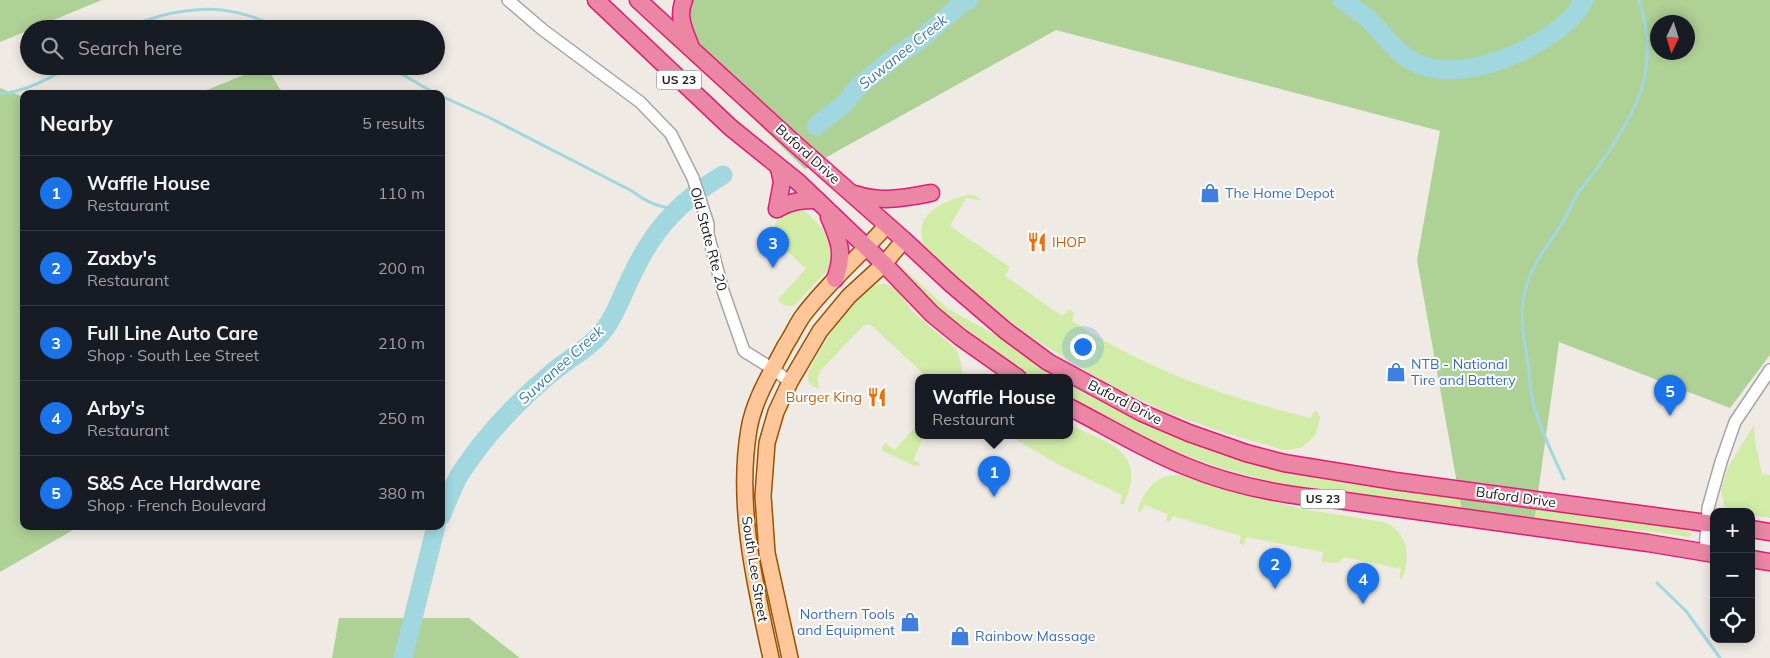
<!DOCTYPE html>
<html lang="en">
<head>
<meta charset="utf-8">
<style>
	body { margin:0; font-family:Mulish,sans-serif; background:#242831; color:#f1f3f6 }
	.controls { position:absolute; right:15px; bottom:15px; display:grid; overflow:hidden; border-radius:10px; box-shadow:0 2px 12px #0003 }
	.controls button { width:45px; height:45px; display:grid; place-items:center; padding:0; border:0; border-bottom:1px solid #363941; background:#171b24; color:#f1f3f6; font:25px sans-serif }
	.compass { position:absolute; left:1650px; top:15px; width:45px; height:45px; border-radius:50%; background:#171b24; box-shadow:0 2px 12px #0003; rotate:184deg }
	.you { position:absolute; left:1082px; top:346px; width:18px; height:18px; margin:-12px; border:4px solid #fff; border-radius:50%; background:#1a73e8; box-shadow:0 0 0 8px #1a73e833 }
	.badge { display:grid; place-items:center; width:32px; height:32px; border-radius:50%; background:#1a73e8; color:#fff; font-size:16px; font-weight:700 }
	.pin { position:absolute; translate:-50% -41px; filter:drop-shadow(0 1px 2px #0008) }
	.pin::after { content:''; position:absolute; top:26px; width:18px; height:15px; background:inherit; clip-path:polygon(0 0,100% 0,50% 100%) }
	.popup { position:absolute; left:915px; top:374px; width:158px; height:65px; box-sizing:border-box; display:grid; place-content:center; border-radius:10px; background:#171b24; filter:drop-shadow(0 1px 4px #0005); font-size:16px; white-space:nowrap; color:#9ea1a6 }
	.popup b { font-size:19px; color:#f1f3f6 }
	.popup::after { content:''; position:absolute; left:50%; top:100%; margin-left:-10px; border:10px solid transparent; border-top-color:#171b24 }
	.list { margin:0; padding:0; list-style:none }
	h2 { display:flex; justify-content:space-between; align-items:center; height:65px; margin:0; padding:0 20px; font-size:21px }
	h2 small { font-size:16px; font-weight:400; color:#9ea1a6 }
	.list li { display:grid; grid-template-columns:32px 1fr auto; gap:15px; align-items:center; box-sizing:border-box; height:75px; padding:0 20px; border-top:1px solid #363941 }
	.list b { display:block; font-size:19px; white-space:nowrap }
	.list p { margin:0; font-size:16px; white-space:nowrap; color:#9ea1a6 }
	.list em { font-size:16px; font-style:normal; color:#9ea1a6 }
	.icon { flex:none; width:28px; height:28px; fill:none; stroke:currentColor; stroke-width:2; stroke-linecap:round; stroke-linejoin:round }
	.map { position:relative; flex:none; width:1770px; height:658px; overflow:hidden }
	.search { position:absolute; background:#171b24; box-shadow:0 2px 12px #0003; left:20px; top:20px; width:425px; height:55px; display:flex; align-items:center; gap:12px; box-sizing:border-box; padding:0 18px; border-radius:28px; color:#9ea1a6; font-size:19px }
	.panel { position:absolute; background:#171b24; box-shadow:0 2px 12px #0003; left:20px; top:90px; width:425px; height:440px; border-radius:10px }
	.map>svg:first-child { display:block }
	.grass { fill:#d1eca7 }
	.forest { fill:#aed196; fill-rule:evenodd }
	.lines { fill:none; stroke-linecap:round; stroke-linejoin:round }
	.stream { stroke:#a1d8df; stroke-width:3 }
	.river { stroke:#a1d8df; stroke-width:19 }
	.minor-casing { stroke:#a5a5a5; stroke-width:14 }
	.major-casing { stroke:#985400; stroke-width:18 }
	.highway-casing { stroke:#e21c76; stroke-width:19 }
	.minor { stroke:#fff; stroke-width:11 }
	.major { stroke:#ffc799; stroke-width:15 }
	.highway { stroke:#eb87a5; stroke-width:16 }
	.labels { text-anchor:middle; stroke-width:4; stroke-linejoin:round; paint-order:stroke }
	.shield { fill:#fff; stroke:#626262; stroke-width:1 }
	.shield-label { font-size:12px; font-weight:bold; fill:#1e1e1e }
	.street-label { font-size:14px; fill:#1e1e1e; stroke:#fff }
	.shop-label { font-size:14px; fill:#366cbe; stroke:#fff; text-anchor:start }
	.food-label { font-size:14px; fill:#c56008; stroke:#fff; text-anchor:start }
	.water-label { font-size:15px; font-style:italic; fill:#417ca2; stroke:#fff }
</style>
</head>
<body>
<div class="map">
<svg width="1770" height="658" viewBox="0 0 1770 658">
	<rect width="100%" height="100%" fill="#efeae3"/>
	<!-- grass -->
	<g class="grass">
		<path d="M967 195H973L980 198V200L966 198 950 226 1010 267 1005 276 1062 316 1070 309 1074 313 1072 321C1145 369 1227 398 1311 418L1314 411H1317L1320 418 1316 434 1303 447 1290 450H1284L1228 434 1166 412 1109 385 1028 335 982 300 925 249C911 215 939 203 967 195Z"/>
		<path d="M802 208 830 236 833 245 831 266 794 306C788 306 781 306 778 299L806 269 775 239C769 229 780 213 790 210 793 208 798 208 802 208Z"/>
		<path d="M900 267H902L948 309 1001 338 1059 378H1031L1010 365 956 323 899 271Z"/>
		<path d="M885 284 896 288 911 310 957 350 962 367V378H928L870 324 863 326 821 370 817 379 819 386 818 389 810 384 807 376C819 351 849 298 874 286 877 284 881 284 885 284Z"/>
		<path d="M1069 384 1116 409 1186 440 1682 525 1692 535 1689 537C1654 532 1620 527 1584 528 1524 520 1464 511 1404 503 1360 497 1316 492 1273 482 1201 466 1134 436 1069 401Z"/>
		<path d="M919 424V436H924L913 460 920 464V466H915L883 451 882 447 886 443 894 450Z"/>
		<path d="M1069 424C1108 444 1148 450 1124 504H1120L1122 495 1059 465 1010 436H1069Z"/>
		<path d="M1754 425 1755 441 1762 474 1770 475V518L1751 515V512H1730L1725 508 1721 490 1728 467Z"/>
		<path d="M1175 475 1183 476 1270 501 1308 510 1384 522C1402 530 1409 545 1406 564 1405 570 1405 575 1401 579L1399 578 1401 569 1344 557 1338 563 1322 562 1323 552 1246 537 1244 545H1242L1239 543 1241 536 1173 516 1170 521 1167 522 1166 520 1168 514 1145 505 1141 512H1138C1138 507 1139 505 1141 501 1149 485 1157 477 1175 475Z"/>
	</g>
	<!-- forest -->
	<g class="forest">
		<path d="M0 0H102L0 42Z"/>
		<path d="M690 0H1770V355L1730 408 1559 342 1534 522 1462 511 1417 260 1440 131 1056 30 805 169 740 106 662 35ZM1658 22H1688V52H1658Z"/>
		<path d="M266 66 283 94H197Z"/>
		<path d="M0 88 24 97V526H80L0 572Z"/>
		<path d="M339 618H469L520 658H332Z"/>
	</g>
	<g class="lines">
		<!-- stream -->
		<g class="stream">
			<path d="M127 29C137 22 148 20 160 16 209 3 238 9 284 29"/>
			<path d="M388 66 436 94"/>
			<path d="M0 94C27 91 48 79 71 66"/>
			<path d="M441 96 490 118 632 191C648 203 656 206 675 209"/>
			<path d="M1564 479C1553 456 1541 431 1534 406 1529 390 1530 374 1527 357 1523 333 1519 311 1526 287 1533 263 1548 245 1561 225 1568 215 1571 204 1577 194 1584 184 1593 175 1600 164 1638 110 1661 67 1639 0"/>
			<path d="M1657 583 1686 611 1720 658"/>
		</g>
		<!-- river -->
		<g class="river">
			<path d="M1342 0C1350 6 1359 11 1367 18 1383 32 1394 52 1414 62 1459 86 1541 50 1573 16 1578 11 1581 5 1584 0"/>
			<path d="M816 126 843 105 859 86 900 53 919 41 962 3 969 0"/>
			<path d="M441 516C448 501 453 484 462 471 485 435 521 398 554 371 570 358 591 347 604 330 617 313 623 292 633 273 654 228 681 200 723 175"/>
			<path d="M403 658 436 526"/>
		</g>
		<defs>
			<g id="minor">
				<path d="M508 0 543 30 640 102 671 134 693 178 708 224V234L723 291 744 351 773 369 790 382"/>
				<path d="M1705 552 1708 508 1721 462 1735 422 1770 370"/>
			</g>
			<g id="major">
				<path d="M771 658C755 585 736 505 749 429 754 399 771 373 785 346 791 337 796 326 802 317 827 283 860 256 887 225"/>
				<path d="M790 658 767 553 763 496 767 443 776 412 790 382 820 331 849 296 884 264 904 240"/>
			</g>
			<g id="highway">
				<path d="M596 0 730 127 798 182 884 264 932 314 960 337 1018 378"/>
				<path d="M638 0 793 142 904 240 950 283 1006 331 1048 362 1142 413 1189 433 1246 453 1284 463 1395 481 1714 524"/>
				<path d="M684 0C677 17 684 29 690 45"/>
				<path d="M855 194C882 203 904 198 931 193"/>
				<path d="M777 209 782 182 779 168"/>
				<path d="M777 209C791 201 801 200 817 200"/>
				<path d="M829 217C839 240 845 253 835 279"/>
				<path d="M1069 407C1108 427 1145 450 1185 466 1235 487 1286 496 1338 500L1648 543 1714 554"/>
				<path d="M1751 529 1770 532"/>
				<path d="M1751 559 1770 562"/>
			</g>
		</defs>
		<!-- minor casing -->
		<use href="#minor" class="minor-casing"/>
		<!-- major casing -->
		<use href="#major" class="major-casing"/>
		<!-- highway casing -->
		<use href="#highway" class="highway-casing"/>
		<!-- minor -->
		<use href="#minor" class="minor"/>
		<!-- major -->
		<use href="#major" class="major"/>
		<!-- highway -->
		<use href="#highway" class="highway"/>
	</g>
	<!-- icons -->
	<defs>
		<symbol id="shop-bare" viewBox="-9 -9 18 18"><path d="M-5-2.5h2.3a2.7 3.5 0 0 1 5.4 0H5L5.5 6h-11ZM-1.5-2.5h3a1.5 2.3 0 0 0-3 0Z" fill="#3f7fe0" stroke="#fff" stroke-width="2.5" paint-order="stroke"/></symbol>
		<symbol id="restaurant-bare" viewBox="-9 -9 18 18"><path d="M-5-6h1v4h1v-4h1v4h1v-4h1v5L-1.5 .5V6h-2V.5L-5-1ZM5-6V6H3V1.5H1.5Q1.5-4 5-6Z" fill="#e8710a" stroke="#fff" stroke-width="2.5" paint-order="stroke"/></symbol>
	</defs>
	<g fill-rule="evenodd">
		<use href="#shop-bare" x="1196" y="179" width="28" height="28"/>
		<use href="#restaurant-bare" x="1023" y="228" width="28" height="28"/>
		<use href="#shop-bare" x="1382" y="358" width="28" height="28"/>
		<use href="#restaurant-bare" x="863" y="383" width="28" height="28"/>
		<use href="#shop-bare" x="896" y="608" width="28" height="28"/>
		<use href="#shop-bare" x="946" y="622" width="28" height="28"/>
	</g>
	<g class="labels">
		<!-- shield labels -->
		<g class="shield">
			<rect x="656.5" y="70.5" width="45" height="19" rx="4"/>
			<rect x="1300.5" y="489.5" width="45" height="19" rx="4"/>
		</g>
		<g class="shield-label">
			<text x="679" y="84">US 23</text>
			<text x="1323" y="503">US 23</text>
		</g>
		<!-- street labels -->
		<g class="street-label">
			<text transform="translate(808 154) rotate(42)" y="5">Buford Drive</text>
			<text transform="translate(709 239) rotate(75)" y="5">Old State Rte 20</text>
			<text transform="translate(1125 402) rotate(27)" y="5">Buford Drive</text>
			<text transform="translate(1516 497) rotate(8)" y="5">Buford Drive</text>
			<text transform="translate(755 569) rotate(81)" y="5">South Lee Street</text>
		</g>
		<!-- shop labels -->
		<g class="shop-label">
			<text x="1225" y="198">The Home Depot</text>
			<text x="1411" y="369">NTB - National<tspan x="1411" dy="16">Tire and Battery</tspan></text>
			<text x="895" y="619" text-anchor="end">Northern Tools<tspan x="895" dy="16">and Equipment</tspan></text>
			<text x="975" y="641">Rainbow Massage</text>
		</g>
		<!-- food labels -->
		<g class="food-label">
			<text x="1052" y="247">IHOP</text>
			<text x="862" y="402" text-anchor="end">Burger King</text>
		</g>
		<!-- water labels -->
		<g class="water-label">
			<text transform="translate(903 52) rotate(-39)" y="5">Suwanee Creek</text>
			<text transform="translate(561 365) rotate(-42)" y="5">Suwanee Creek</text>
		</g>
	</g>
</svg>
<div class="controls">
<button>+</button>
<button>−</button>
<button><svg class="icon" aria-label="locate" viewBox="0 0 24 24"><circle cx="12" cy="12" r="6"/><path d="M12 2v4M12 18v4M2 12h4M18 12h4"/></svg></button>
</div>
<svg class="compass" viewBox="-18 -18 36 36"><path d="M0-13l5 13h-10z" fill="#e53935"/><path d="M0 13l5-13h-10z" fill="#9ea1a6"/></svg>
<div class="you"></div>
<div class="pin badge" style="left:994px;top:497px">1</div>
<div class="popup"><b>Waffle House</b>Restaurant</div>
<div class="pin badge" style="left:1275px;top:589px">2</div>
<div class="pin badge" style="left:773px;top:268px">3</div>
<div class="pin badge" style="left:1363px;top:604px">4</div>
<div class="pin badge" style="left:1670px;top:416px">5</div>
<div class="search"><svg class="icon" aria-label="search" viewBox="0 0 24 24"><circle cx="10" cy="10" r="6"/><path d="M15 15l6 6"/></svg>Search here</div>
<section class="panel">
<h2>Nearby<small>5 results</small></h2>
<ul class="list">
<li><span class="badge">1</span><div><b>Waffle House</b><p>Restaurant</p></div><em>110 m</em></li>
<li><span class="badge">2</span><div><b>Zaxby's</b><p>Restaurant</p></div><em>200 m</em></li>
<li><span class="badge">3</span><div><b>Full Line Auto Care</b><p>Shop · South Lee Street</p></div><em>210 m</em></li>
<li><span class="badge">4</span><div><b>Arby's</b><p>Restaurant</p></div><em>250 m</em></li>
<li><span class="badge">5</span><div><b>S&amp;S Ace Hardware</b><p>Shop · French Boulevard</p></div><em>380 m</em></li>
</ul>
</section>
</div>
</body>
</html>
